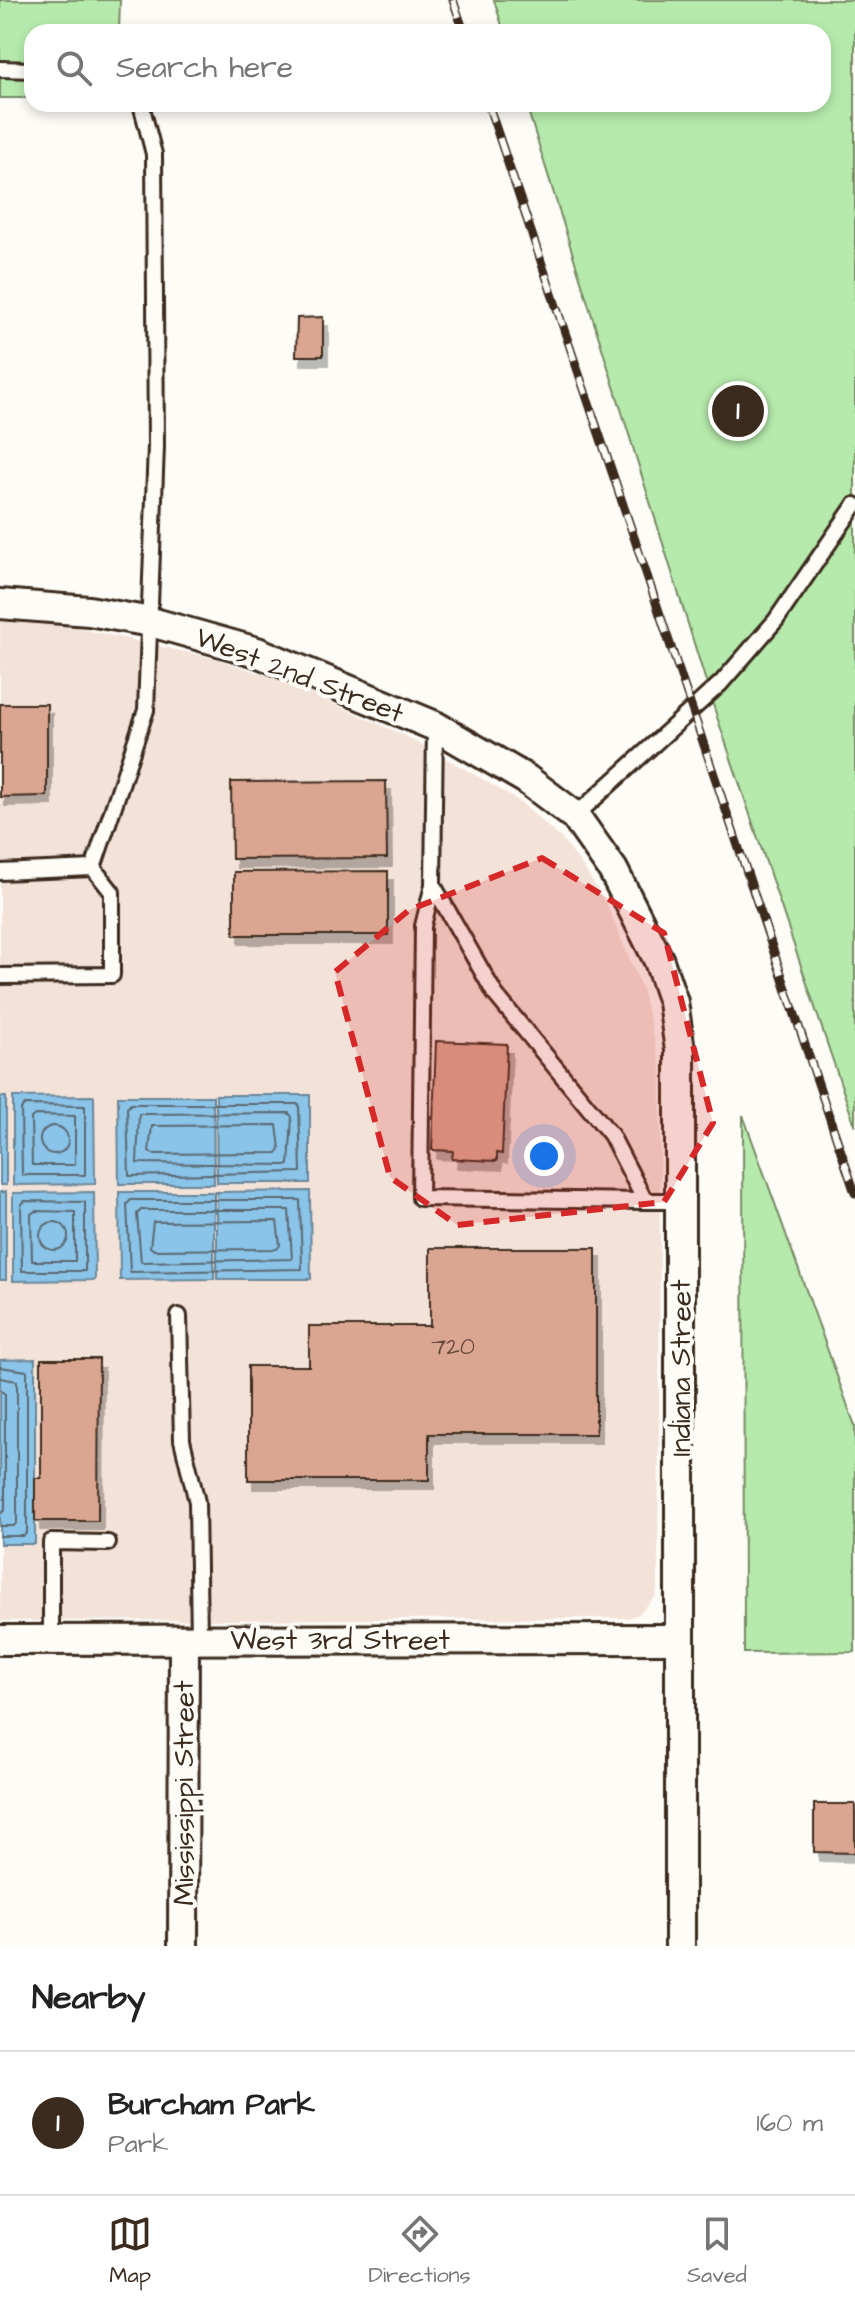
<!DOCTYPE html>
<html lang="en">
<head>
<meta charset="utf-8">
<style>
	body { margin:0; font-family:"Architects Daughter",sans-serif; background:#f6f6f6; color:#222 }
	.you { position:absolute; left:544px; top:1156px; width:28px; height:28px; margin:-20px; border:6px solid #fff; border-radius:50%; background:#1a73e8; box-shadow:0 0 0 12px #1a73e833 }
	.badge { display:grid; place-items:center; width:52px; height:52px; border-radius:50%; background:#3b2a1e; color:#fff; font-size:26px; font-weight:700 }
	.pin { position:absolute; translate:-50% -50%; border:4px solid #fff; box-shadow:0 2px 8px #0006 }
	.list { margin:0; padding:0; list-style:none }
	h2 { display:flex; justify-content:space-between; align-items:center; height:104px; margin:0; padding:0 32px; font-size:34px }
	h2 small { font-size:26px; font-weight:400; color:#767676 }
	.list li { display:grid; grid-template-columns:52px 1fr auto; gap:24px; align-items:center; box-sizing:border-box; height:144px; padding:0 32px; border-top:2px solid #e0e0e0 }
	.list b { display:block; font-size:30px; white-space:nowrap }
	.list p { margin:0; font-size:26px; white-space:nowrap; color:#767676 }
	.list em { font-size:26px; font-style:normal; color:#767676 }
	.icon { flex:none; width:44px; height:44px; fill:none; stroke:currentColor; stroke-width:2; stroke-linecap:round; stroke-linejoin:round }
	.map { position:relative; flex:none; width:855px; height:1946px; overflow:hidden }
	.search { position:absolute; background:#fff; box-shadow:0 4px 12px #0003; left:24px; right:24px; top:24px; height:88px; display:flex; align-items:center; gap:20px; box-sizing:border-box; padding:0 28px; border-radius:24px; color:#767676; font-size:30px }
	.sheet { height:248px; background:#fff }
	nav { display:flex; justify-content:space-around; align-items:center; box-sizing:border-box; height:112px; border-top:2px solid #e0e0e0; background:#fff; font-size:22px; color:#767676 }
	nav a { display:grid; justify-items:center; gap:4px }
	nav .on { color:#3b2a1e }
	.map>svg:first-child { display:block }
	.built { fill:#f3e2d8 }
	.green { fill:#b6eaac; stroke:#788a65; stroke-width:2 }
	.water { fill:#8ac4e9; stroke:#6a8698; stroke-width:2 }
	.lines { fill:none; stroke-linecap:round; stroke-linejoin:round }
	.shore { stroke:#5b686f; stroke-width:2 }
	.building { fill:#dba691; stroke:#3b2a1e; stroke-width:2; filter:url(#shadow) }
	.lane-casing { stroke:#3b2a1e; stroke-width:20 }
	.street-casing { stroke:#3b2a1e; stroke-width:34 }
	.lane { stroke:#fdfcf7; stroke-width:14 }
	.street { stroke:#fdfcf7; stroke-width:28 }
	.rail-casing { stroke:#3b2a1e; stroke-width:9 }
	.rail { stroke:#fdfcf7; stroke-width:6; stroke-dasharray:18; stroke-linecap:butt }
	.marked { fill:#d62828; fill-opacity:0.2; stroke:#d62828; stroke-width:6; stroke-dasharray:16 10; stroke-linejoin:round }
	.labels { text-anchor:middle; stroke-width:8; stroke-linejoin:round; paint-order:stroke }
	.number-label { font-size:24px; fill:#63493b }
	.street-label { font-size:28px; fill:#3b2a1e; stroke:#fdfcf7 }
</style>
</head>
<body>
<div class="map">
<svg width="855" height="1946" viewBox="0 0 855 1946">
	<defs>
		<filter id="shadow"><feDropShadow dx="5" dy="9" stdDeviation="0" flood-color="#0004"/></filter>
	</defs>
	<rect width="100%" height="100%" fill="#fdfcf7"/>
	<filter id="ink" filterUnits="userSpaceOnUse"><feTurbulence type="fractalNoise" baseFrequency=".0125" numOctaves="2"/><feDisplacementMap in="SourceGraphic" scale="16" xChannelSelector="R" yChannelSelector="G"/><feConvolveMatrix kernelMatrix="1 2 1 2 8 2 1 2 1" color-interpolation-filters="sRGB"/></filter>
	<g filter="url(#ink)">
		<!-- built -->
		<path class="built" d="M0 621 60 624 217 659 280 680 406 736 484 780 520 802 563 840 584 868 607 905 642 989 661 1067 658 1584 656 1596 639 1614 628 1618 0 1621Z"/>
		<!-- green -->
		<g class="green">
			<path d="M0 0H120L119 32H32V98H0Z"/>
			<path d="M494 0H855V1126L717 717 526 104H823V32H504Z"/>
			<path d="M743 1115 855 1426V1652L744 1653Z"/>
		</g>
		<!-- water -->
		<g class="water">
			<path d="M216 1095H310V1183H217Z"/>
			<path d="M94 1096 95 1184 13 1185V1097Z"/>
			<path d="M118 1096H213L214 1184H119Z"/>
			<rect x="0" y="1097" width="6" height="88"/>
			<path d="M310 1191 311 1279H217V1192Z"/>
			<rect x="0" y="1192" width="6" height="88"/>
			<path d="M94 1192 95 1280 13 1281V1193Z"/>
			<path d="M119 1192H214V1279L120 1280Z"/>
			<path d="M35 1359V1544H0V1360Z"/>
		</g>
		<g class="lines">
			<!-- shore -->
			<g class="shore">
				<path d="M131 1104H299L301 1172 129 1176 127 1108Z"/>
				<path d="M25 1105 85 1106V1175H22L21 1109Z"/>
				<path d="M289 1113 292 1117 289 1165 137 1163 139 1114Z"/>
				<path d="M35 1115 75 1116V1165H32L31 1118Z"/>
				<path d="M277 1125 280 1149 277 1153 153 1154 149 1151 152 1126Z"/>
				<circle cx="54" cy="1140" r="14"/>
				<path d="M131 1200H300L302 1269 130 1272 127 1204Z"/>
				<path d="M25 1201 85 1202V1271H22L21 1205Z"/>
				<path d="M141 1210H289L292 1259 141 1262 137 1214Z"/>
				<path d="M35 1211 75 1212V1261H32L31 1214Z"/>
				<path d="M277 1221 280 1245 277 1249 154 1250 150 1247 153 1222Z"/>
				<circle cx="54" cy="1236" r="14"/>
				<path d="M0 1367 27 1371V1532L24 1536H0"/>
				<path d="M0 1378 17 1381V1522L14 1526H0"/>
				<path d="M0 1390 5 1394V1510L0 1514"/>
			</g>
		</g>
		<!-- building -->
		<g class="building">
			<path d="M323 317V356H296L297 318Z"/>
			<path d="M0 704H47V796L0 797Z"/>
			<path d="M386 781 387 858 232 859 231 782Z"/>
			<path d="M388 871V935H234V872Z"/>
			<path d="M436 1041 507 1044 502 1154 497 1153V1161L452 1159 453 1151 432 1150Z"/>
			<path d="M430 1248H596V1434H429V1480H248V1366H309V1326H430Z"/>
			<path d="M41 1359H99L98 1521H35V1478H41Z"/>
			<path d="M814 1804H855V1853L814 1852Z"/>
		</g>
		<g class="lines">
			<defs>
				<g id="lane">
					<path d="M0 69 32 70"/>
					<path d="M435 726 433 885 495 994 611 1135 645 1201H680"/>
					<path d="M575 816 721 683 776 620 855 505"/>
					<path d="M93 868 146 710 156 446 154 154 141 104"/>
					<path d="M0 872 93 868"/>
					<path d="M433 885 423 926 420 1198 645 1201"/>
					<path d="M0 976 112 975V892L93 868"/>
					<path d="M179 1316 182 1440 197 1502 199 1640"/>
					<path d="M51 1640V1542L108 1543"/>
				</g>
				<g id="street">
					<path d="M0 604 89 611 151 622 257 652 435 726 526 779 575 816 613 870 659 961 673 1002 680 1050V1946"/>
					<path d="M0 1640 680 1639"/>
					<path d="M183 1946 184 1640"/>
				</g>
			</defs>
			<!-- lane casing -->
			<use href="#lane" class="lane-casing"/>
			<!-- street casing -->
			<use href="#street" class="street-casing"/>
			<!-- lane -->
			<use href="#lane" class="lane"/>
			<!-- street -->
			<use href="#street" class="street"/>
			<defs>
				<g id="rail">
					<path d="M453 0 464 32"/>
					<path d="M488 104 855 1193"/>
				</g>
			</defs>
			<!-- rail casing -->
			<use href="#rail" class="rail-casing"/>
			<!-- rail -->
			<use href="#rail" class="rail"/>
		</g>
	</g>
	<!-- marked area -->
	<path class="marked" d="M542 858 664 933 713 1123 664 1202 457 1225 390 1177 335 972 409 910Z"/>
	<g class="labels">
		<!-- number labels -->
		<g class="number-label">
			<text x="453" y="1354">720</text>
		</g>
		<!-- street labels -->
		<g class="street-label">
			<text transform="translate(300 674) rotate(21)" y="10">West 2nd Street</text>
			<text transform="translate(680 1368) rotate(-90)" y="10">Indiana Street</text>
			<text x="340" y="1649">West 3rd Street</text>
			<text transform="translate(183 1793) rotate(-90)" y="10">Mississippi Street</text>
		</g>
	</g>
</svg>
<div class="you"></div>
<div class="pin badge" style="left:738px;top:411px">1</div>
<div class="search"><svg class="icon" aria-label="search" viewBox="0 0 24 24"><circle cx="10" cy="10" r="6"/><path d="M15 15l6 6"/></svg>Search here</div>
</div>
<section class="sheet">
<h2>Nearby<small></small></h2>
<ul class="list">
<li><span class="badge">1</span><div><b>Burcham Park</b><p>Park</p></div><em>160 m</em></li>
</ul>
</section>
<nav>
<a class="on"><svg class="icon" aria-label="map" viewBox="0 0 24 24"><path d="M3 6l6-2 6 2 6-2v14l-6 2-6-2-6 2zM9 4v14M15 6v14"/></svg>Map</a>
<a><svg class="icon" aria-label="directions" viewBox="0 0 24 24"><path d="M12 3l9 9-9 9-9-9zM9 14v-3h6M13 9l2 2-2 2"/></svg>Directions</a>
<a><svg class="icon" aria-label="saved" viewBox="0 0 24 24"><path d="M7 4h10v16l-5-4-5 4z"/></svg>Saved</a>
</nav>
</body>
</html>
